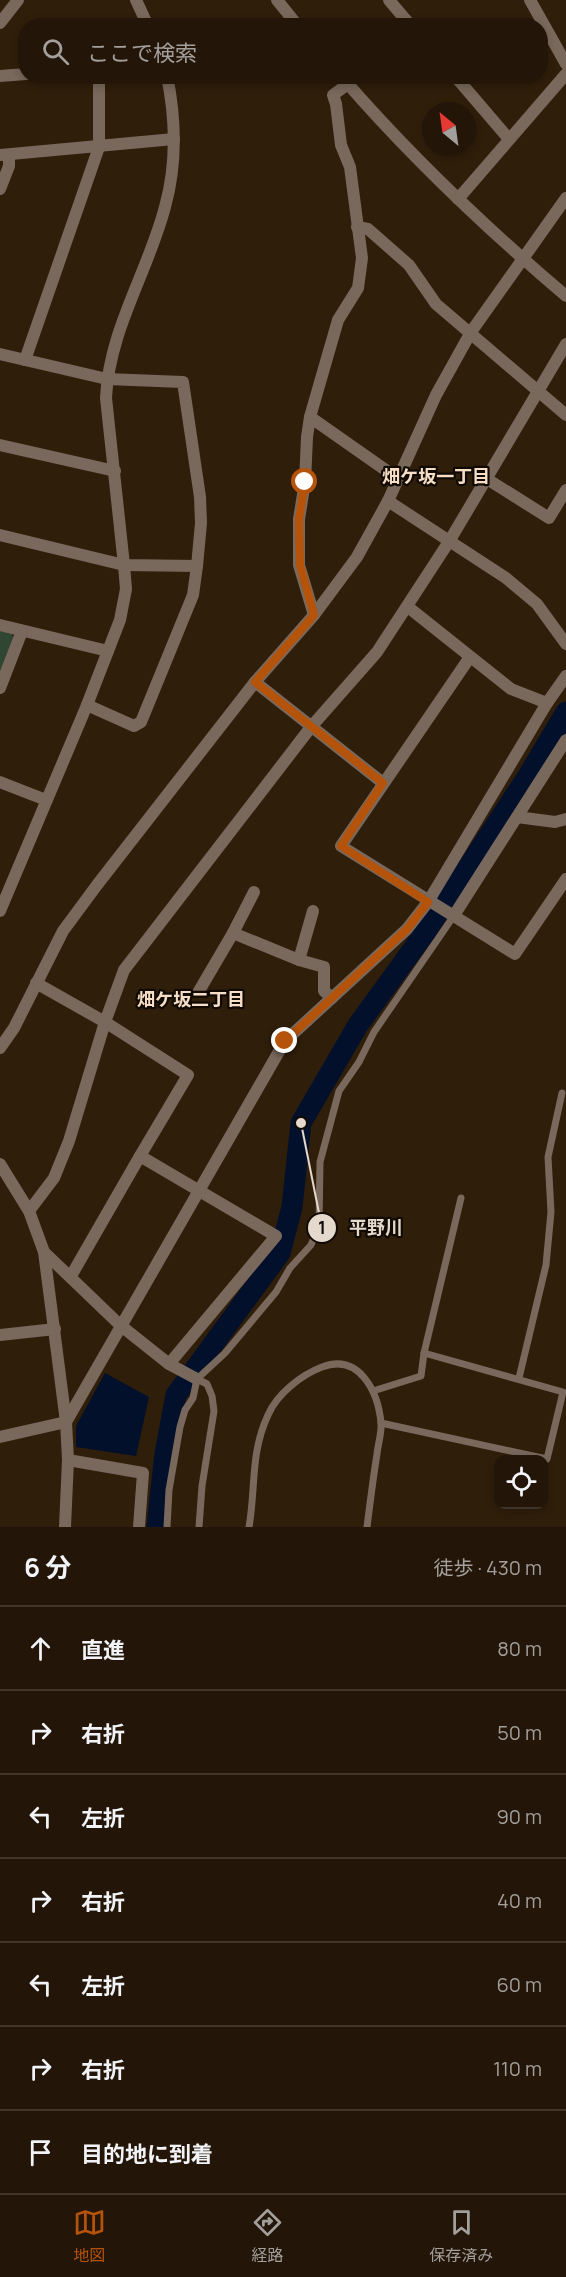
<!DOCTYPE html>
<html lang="ja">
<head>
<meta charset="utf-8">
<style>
	body { margin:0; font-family:Manrope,"Noto Sans JP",sans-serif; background:#2f2316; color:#f1f3f6 }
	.controls { position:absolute; right:18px; bottom:18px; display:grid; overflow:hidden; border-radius:12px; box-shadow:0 3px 9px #0003 }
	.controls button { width:54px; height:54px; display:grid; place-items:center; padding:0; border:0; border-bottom:2px solid #403529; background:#231608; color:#f1f3f6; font:30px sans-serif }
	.compass { position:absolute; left:422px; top:102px; width:54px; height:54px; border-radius:50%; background:#231608; box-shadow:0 3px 9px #0003; rotate:331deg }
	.stop { position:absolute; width:18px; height:18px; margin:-14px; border:4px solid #b45309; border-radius:50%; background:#fff }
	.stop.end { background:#b45309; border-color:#fff; box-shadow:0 2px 6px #0008 }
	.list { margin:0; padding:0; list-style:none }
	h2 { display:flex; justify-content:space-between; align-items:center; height:78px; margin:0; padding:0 24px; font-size:26px }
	h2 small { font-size:20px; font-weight:400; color:#a39f9c }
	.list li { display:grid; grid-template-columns:39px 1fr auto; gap:18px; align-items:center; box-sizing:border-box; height:84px; padding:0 24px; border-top:2px solid #403529 }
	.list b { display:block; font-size:22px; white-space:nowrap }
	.list em { font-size:20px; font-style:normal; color:#a39f9c }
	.icon { flex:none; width:33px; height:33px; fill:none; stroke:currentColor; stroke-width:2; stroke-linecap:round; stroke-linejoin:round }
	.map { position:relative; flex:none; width:566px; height:1527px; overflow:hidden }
	.search { position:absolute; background:#231608; box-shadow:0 3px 9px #0003; left:18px; right:18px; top:18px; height:66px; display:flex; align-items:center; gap:15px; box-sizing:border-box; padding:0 21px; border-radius:24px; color:#a39f9c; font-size:22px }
	.sheet { height:666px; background:#231608 }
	nav { display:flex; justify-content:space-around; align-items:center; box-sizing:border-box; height:84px; border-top:2px solid #403529; background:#231608; font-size:16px; color:#a39f9c }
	nav a { display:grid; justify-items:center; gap:3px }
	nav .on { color:#b45309 }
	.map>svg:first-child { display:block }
	.green { fill:#2f4633 }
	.water { fill:#02102c }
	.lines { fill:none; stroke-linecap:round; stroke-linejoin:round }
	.river { stroke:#02102c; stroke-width:21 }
	.service { stroke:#79685c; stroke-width:7 }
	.minor { stroke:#79685c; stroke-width:12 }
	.tertiary { stroke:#79685c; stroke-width:12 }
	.route { stroke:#b45309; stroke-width:8 }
	.labels { text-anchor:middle; stroke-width:4.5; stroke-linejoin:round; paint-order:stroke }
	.neighbourhood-label { font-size:18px; font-weight:bold; fill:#f6dec6; stroke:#110a03 }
	.leader { fill:none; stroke:#e5d9cd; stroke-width:2 }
	.callout-dot { fill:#e5d9cd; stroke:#110a03; stroke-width:2 }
	.mark-label { font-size:18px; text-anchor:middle; font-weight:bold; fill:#111 }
	.callout-label { font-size:18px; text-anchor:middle; font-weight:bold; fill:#e5d9cd; stroke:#110a03; stroke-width:4.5; stroke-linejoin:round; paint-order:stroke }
</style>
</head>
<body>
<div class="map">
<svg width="566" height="1527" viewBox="0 0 566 1527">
	<rect width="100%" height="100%" fill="#2f1e0a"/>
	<!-- green -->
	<path class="green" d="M0 631 12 634 13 638 0 673Z"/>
	<!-- water -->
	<path class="water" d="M105 1373 149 1397 136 1456 76 1447V1426Z"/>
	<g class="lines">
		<!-- river -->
		<path class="river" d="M157 1527 165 1454 176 1395 280 1253 292 1207 301 1123 358 1025 427 930 528 776 566 712"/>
		<!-- service -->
		<g class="service">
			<path d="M519 1378 546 1265 551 1212 548 1157 562 1093"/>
			<path d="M197 1379 207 1384 212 1396 214 1411 202 1486 199 1527"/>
			<path d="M373 1391 421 1376 424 1353 461 1198"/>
			<path d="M381 1423 547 1459 563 1392 424 1353"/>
			<path d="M167 1527 169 1490 180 1427 185 1410 193 1398 197 1379 225 1353 276 1292 290 1268 311 1245 319 1226 320 1162 339 1091 359 1062 374 1032 453 917"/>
			<path d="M249 1527C256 1487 250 1454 268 1415 277 1394 301 1375 322 1367 359 1353 378 1391 381 1423 382 1432 378 1444 377 1454 373 1479 370 1503 367 1527"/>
		</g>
		<!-- minor -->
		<g class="minor">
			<path d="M136 0 148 26"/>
			<path d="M389 0 411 26"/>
			<path d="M530 0 566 64"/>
			<path d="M0 23 18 0"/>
			<path d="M0 76 26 74"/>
			<path d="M455 76 509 139"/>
			<path d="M0 155 174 139"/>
			<path d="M0 189 9 166V155"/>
			<path d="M458 199 566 74"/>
			<path d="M357 227 368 229 409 265 436 304 566 415"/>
			<path d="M0 354 107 379 183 382 200 497 201 523 197 566 193 595 141 722 134 726 87 705"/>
			<path d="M25 360 99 147V76"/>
			<path d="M310 417 397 478"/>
			<path d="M0 445 115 471"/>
			<path d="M487 479 549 518 566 490"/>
			<path d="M388 501 506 578 537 604 566 644"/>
			<path d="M0 535 124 565 197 566"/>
			<path d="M408 607 511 689 547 703"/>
			<path d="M314 615 299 565V519L305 482 307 437 310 417 338 320 358 288 362 258 350 167 341 145 336 104 333 95 348 84"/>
			<path d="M0 625 108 651"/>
			<path d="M470 657 341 846 515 954 566 879"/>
			<path d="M255 682 383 783"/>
			<path d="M0 688 22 631"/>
			<path d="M0 782 46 800"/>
			<path d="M517 817 555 822 566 819"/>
			<path d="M0 911 87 705 120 620 126 589 124 565 106 398C109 330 148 272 165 207 177 164 176 120 167 76"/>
			<path d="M453 917 566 740"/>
			<path d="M233 933 299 960 324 967V991L332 998"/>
			<path d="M299 960 313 911"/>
			<path d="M36 983 105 1022 188 1075 140 1156"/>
			<path d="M199 991 233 933 254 892"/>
			<path d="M0 1164 29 1211 44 1252 66 1422 68 1460 65 1527"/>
			<path d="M29 1211 54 1178 69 1141 105 1022 124 970 311 727 377 652 450 540 566 344"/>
			<path d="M71 1276 140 1156 276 1236 169 1364"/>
			<path d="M120 1325 169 1364 197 1379"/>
			<path d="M0 1335 55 1329"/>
			<path d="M0 1437 66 1422 285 1041 407 929 428 902 547 703 566 676"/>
			<path d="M68 1460 143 1473 139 1527"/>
		</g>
		<!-- tertiary -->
		<g class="tertiary">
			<path d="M277 0 298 26"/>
			<path d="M341 76C410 156 486 228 566 296"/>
			<path d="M0 1048 14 1028 63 931 97 885 255 682 314 615 357 557 388 501 436 395 471 332 566 198"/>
			<path d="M44 1252 120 1325"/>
		</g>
	</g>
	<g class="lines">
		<!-- route -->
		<path class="route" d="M285 1041 407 929 428 902 341 846 383 783 255 682 314 615 300 565 299 519 305 482"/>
	</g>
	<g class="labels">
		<!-- neighbourhood labels -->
		<g class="neighbourhood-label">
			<text x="436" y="483">畑ケ坂一丁目</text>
			<text x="191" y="1006">畑ケ坂二丁目</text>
		</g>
	</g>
	<!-- callouts -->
	<path class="leader" d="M301 1123L322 1228"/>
	<g class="callout-dot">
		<circle cx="301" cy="1123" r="6"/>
		<circle cx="322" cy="1228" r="15"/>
	</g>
	<g class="mark-label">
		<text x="322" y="1234">1</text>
	</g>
	<g class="callout-label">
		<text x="376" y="1234">平野川</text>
	</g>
</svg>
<div class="controls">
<button><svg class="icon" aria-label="locate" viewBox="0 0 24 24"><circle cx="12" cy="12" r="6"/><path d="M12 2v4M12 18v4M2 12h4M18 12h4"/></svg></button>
</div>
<svg class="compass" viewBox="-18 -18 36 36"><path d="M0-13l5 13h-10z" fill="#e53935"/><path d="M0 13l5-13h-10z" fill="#a39f9c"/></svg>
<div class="stop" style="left:305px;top:482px"></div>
<div class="stop end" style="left:285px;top:1041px"></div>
<div class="search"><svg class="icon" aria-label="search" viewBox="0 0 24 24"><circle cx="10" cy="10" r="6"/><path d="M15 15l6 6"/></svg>ここで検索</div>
</div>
<section class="sheet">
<h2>6 分<small>徒歩 · 430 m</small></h2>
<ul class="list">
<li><svg class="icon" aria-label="ahead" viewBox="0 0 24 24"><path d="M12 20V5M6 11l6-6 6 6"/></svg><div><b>直進</b></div><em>80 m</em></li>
<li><svg class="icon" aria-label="right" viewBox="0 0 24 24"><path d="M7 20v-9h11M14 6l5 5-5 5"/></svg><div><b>右折</b></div><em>50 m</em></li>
<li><svg class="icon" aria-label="left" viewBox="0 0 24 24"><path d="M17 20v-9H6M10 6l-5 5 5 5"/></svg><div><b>左折</b></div><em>90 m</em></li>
<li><svg class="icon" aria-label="right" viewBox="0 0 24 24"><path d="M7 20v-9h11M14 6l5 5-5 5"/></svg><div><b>右折</b></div><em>40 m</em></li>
<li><svg class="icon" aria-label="left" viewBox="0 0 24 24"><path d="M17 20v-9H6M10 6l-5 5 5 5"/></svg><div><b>左折</b></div><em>60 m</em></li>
<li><svg class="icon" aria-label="right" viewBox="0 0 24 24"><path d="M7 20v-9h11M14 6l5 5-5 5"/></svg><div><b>右折</b></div><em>110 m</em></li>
<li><svg class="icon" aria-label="arrive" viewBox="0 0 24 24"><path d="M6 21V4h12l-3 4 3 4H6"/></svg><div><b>目的地に到着</b></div></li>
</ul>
</section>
<nav>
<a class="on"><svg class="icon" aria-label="map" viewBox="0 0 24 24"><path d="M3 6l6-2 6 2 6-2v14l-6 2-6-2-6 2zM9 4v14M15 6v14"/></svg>地図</a>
<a><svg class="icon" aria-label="directions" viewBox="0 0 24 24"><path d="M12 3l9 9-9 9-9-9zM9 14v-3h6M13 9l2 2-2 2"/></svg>経路</a>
<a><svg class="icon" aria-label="saved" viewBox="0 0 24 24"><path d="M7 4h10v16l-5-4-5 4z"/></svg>保存済み</a>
</nav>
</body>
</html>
